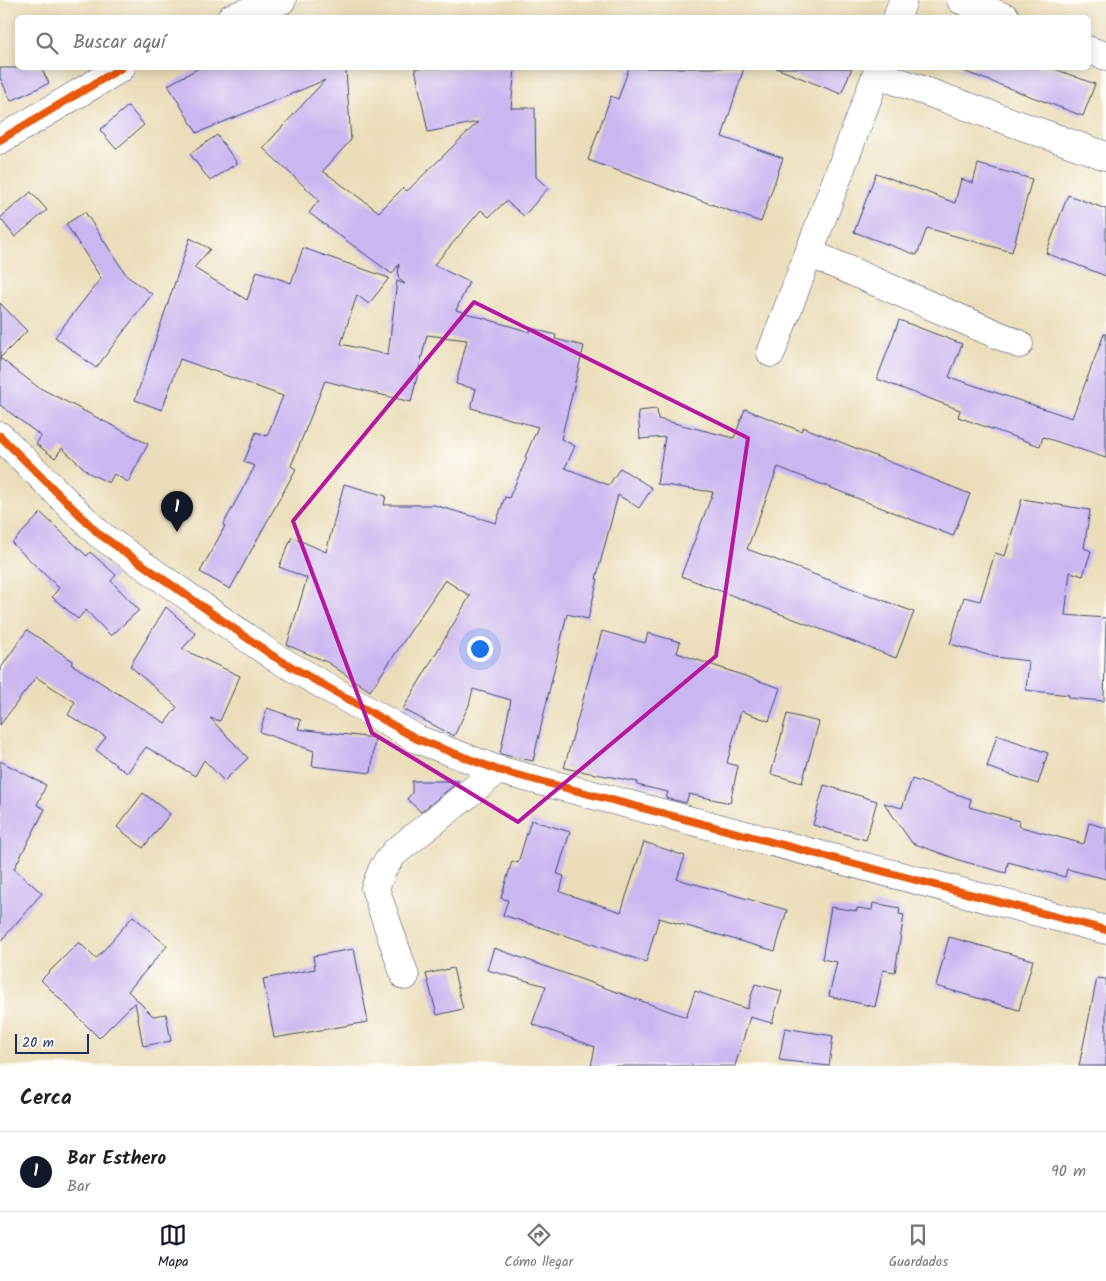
<!DOCTYPE html>
<html lang="es">
<head>
<meta charset="utf-8">
<style>
	body { margin:0; font-family:Kalam,sans-serif; background:#f2f2f2; color:#202124 }
	.scale { position:absolute; left:15px; bottom:12px; width:74px; box-sizing:border-box; padding-left:5px; border:2px solid #1b2f5e; border-top:0; font-size:14px; line-height:18px; white-space:nowrap; color:#1b2f5e; -webkit-text-stroke:4px #fdfcf7; paint-order:stroke }
	.you { position:absolute; left:479px; top:648px; width:18px; height:18px; margin:-12px; border:4px solid #fff; border-radius:50%; background:#1a73e8; box-shadow:0 0 0 8px #1a73e833 }
	.badge { display:grid; place-items:center; width:32px; height:32px; border-radius:50%; background:#111827; color:#fff; font-size:16px; font-weight:700 }
	.pin { position:absolute; translate:-50% -41px; filter:drop-shadow(0 1px 2px #0008) }
	.pin::after { content:''; position:absolute; top:26px; width:18px; height:15px; background:inherit; clip-path:polygon(0 0,100% 0,50% 100%) }
	.list { margin:0; padding:0; list-style:none }
	h2 { display:flex; justify-content:space-between; align-items:center; height:65px; margin:0; padding:0 20px; font-size:21px }
	h2 small { font-size:16px; font-weight:400; color:#757577 }
	.list li { display:grid; grid-template-columns:32px 1fr auto; gap:15px; align-items:center; box-sizing:border-box; height:80px; padding:0 20px; border-top:1px solid #e0e0e0 }
	.list b { display:block; font-size:19px; white-space:nowrap }
	.list p { margin:0; font-size:16px; white-space:nowrap; color:#757577 }
	.list em { font-size:16px; font-style:normal; color:#757577 }
	.icon { flex:none; width:28px; height:28px; fill:none; stroke:currentColor; stroke-width:2; stroke-linecap:round; stroke-linejoin:round }
	.map { position:relative; flex:none; width:1106px; height:1066px; overflow:hidden }
	.search { position:absolute; background:#fff; box-shadow:0 2px 12px #0003; left:15px; right:15px; top:15px; height:55px; display:flex; align-items:center; gap:12px; box-sizing:border-box; padding:0 18px; border-radius:8px; color:#757577; font-size:19px }
	.sheet { height:145px; background:#fff }
	nav { display:flex; justify-content:space-around; align-items:center; box-sizing:border-box; height:70px; border-top:1px solid #e0e0e0; background:#fff; font-size:14px; color:#757577 }
	nav a { display:grid; justify-items:center; gap:2px }
	nav .on { color:#111827 }
	.map>svg:first-child { display:block }
	.building { fill:#cab6f1 }
	.lines { fill:none; stroke-linecap:round; stroke-linejoin:round }
	.minor-casing { stroke:#3a496c; stroke-width:29 }
	.minor { stroke:#fff; stroke-width:28 }
	.cycleway-casing { stroke:#fdfcf7; stroke-width:11 }
	.cycleway { stroke:#e8590c; stroke-width:8 }
	.marked { fill:none; stroke:#b5179e; stroke-width:4; stroke-linejoin:round }
</style>
</head>
<body>
<div class="map">
<svg width="1106" height="1066" viewBox="0 0 1106 1066">
	<rect width="100%" height="100%" fill="#fdfcf7"/>
	<filter id="ink" filterUnits="userSpaceOnUse"><feTurbulence type="fractalNoise" baseFrequency=".02" numOctaves="2"/><feDisplacementMap in="SourceGraphic" scale="10" xChannelSelector="R" yChannelSelector="G"/><feConvolveMatrix kernelMatrix="1 2 1 2 8 2 1 2 1" color-interpolation-filters="sRGB"/></filter>
	<filter id="wash" filterUnits="userSpaceOnUse"><feTurbulence type="fractalNoise" baseFrequency=".0096" numOctaves="4" result="noise"/><feDisplacementMap in="SourceGraphic" scale="20" xChannelSelector="R" yChannelSelector="G"/><feGaussianBlur stdDeviation="1.12" result="paint"/><feColorMatrix in="noise" values="0 0 0 0 0 0 0 0 0 0 0 0 0 0 0 0 0 1.4 0 .05"/><feComposite in="paint" operator="in"/></filter>
	<g filter="url(#wash)">
		<rect width="100%" height="100%" fill="#ebddb9"/>
		<g id="blocks">
			<!-- building -->
			<g class="building">
				<path d="M0 68H41L49 83 11 101 0 78Z"/>
				<path d="M199 68H353L346 71 351 140 323 171 379 212 403 188 407 191 478 122 428 132 415 68H515L511 108H535L536 177 548 188 524 216 506 201 489 217 481 210 434 265 469 282 456 310 530 332 531 328 556 335 555 339 584 346 561 439 575 446 565 468 609 485 620 468 652 488 639 508 618 495 596 579H598L588 619 567 614 533 761 500 754 511 700 473 689 469 705 454 736 403 709 470 596 445 580 370 691 327 662 287 645 307 578 279 567 292 537 326 552 344 484 386 496 384 505H434L496 523 505 497 509 498 527 458 525 457 538 427 471 408 476 389 456 384 467 340 427 335 411 402 325 381 291 466 296 469 230 589 200 572 225 526 223 525 255 466 244 462 256 432 267 436 283 396 180 359 162 410 135 400 190 238 210 249 194 268 247 300 257 271 291 283 303 248 389 278 369 304 357 295 341 344 388 355 397 281 405 284 398 278 399 264 392 274 309 213 319 200 263 148 325 80 197 133 168 85Z"/>
				<path d="M629 68H744L722 137 783 158 761 222 588 160 611 96 618 99Z"/>
				<path d="M776 68H852L841 94Z"/>
				<path d="M958 68H1052L1095 84 1083 116 958 69Z"/>
				<path d="M128 106 144 125 116 149 100 130Z"/>
				<path d="M217 135 237 163 210 181 190 154Z"/>
				<path d="M978 164 1032 179 1012 252 927 228 917 255 854 232 876 173 955 203 961 179 973 183Z"/>
				<path d="M31 192 47 210 15 237 0 218Z"/>
				<path d="M1068 195 1106 209V276L1046 253Z"/>
				<path d="M85 212 127 276 152 294 96 368 55 337 101 278 66 224Z"/>
				<path d="M0 303 27 331 0 358 38 387 148 444 128 482 114 474 109 483 89 473 62 448 55 458 36 444 41 436 0 405Z"/>
				<path d="M899 320 962 344 949 377 1072 418 1104 334H1106V458L1043 437 1040 446 958 417 960 410 877 379Z"/>
				<path d="M657 409 658 419 734 438 745 409 801 431 803 427 970 494 953 536 778 467 747 549 914 612 896 658 681 576 713 492 657 484 665 437 640 439 638 411Z"/>
				<path d="M1022 499 1090 510 1084 548 1091 551 1083 576 1070 572 1065 615 1106 618 1104 701 1069 698V695L1026 690 1029 661 995 657 950 644 964 597 980 601 995 553 1005 556Z"/>
				<path d="M41 513 87 556 90 552 116 575 111 581 139 610 111 636 86 610 78 619 52 597 59 588 12 543Z"/>
				<path d="M166 607 196 634 182 649 240 676 220 721 210 718 248 758 224 781 204 760 195 776 146 747 127 773 96 750 106 737 68 715 75 702 36 677 0 725V669L27 630 73 661 71 664 165 723 177 707 130 666Z"/>
				<path d="M602 631 645 643 648 633 680 642 677 653 780 688 769 721 741 711 727 763 738 766 730 803 689 794 686 803 666 798 668 792 637 785 638 782 564 768Z"/>
				<path d="M267 708 301 720 298 729 375 738 371 773 312 766 314 751 260 732Z"/>
				<path d="M787 714 819 722 802 783 771 774Z"/>
				<path d="M997 735 1048 753 1038 784 987 767Z"/>
				<path d="M0 761 46 785 37 805 45 809 14 869 42 893 0 942Z"/>
				<path d="M912 779 971 799 969 807 1019 821 1018 826 1084 844 1089 823 1106 828V879L1067 869 1065 877 1008 862 1006 873 962 861 912 843 884 803 902 808Z"/>
				<path d="M412 781H459L421 812 407 799 412 793Z"/>
				<path d="M824 785 877 801 866 840 813 825Z"/>
				<path d="M143 793 170 814 143 848 117 827Z"/>
				<path d="M531 820 570 832 557 874 564 876 560 892 621 912 644 842 685 856 677 879 787 910 775 951 659 918 646 962 503 915 508 900 501 898 512 861 518 863Z"/>
				<path d="M873 903 900 908 899 914 904 915 895 972 883 970 875 1007 829 996 837 962 822 959 831 907 857 911V908L872 910Z"/>
				<path d="M133 916 167 946 128 991 153 1016 166 1014 171 1041 143 1046 135 1002 99 1038 41 980 79 942 96 959Z"/>
				<path d="M949 937 1033 960 1019 1010 936 986Z"/>
				<path d="M494 948 686 1017 695 991 747 1009 755 984 782 991 772 1023 750 1017 735 1066H591L595 1047 532 1024 546 986 487 970Z"/>
				<path d="M354 949 368 1022 274 1038 263 979 315 969 313 956Z"/>
				<path d="M453 968 463 1009 437 1015 426 974Z"/>
				<path d="M1097 978 1106 979V1066H1079Z"/>
				<path d="M785 1028 833 1036 829 1066 779 1060Z"/>
			</g>
		</g>
	</g>
	<g filter="url(#ink)">
		<use href="#blocks" fill-opacity="0" stroke="#3a496c" stroke-width="1"/>
		<g class="lines">
			<defs>
				<g id="minor">
					<path d="M961 0 1006 18"/>
					<path d="M231 18 282 0"/>
					<path d="M897 18 903 0"/>
					<path d="M1088 50 1106 56"/>
					<path d="M877 74 1106 156"/>
					<path d="M0 140 121 68"/>
					<path d="M809 253 1019 344"/>
					<path d="M771 353 879 68"/>
					<path d="M0 436 99 534 273 656 417 739 498 770 1106 930"/>
					<path d="M405 976 375 888 383 868 394 853 498 770"/>
				</g>
			</defs>
			<!-- minor casing -->
			<use href="#minor" class="minor-casing"/>
			<!-- minor -->
			<use href="#minor" class="minor"/>
			<defs>
				<g id="cycleway">
					<path d="M0 140 121 68"/>
					<path d="M0 436 99 534 273 656 417 739 498 770 1106 930"/>
				</g>
			</defs>
			<!-- cycleway casing -->
			<use href="#cycleway" class="cycleway-casing"/>
			<!-- cycleway -->
			<use href="#cycleway" class="cycleway"/>
		</g>
	</g>
	<!-- marked area -->
	<path class="marked" d="M474 302 748 438 716 656 518 822 372 733 293 521Z"/>
</svg>
<div class="scale">20 m</div>
<div class="you"></div>
<div class="pin badge" style="left:177px;top:532px">1</div>
<div class="search"><svg class="icon" aria-label="search" viewBox="0 0 24 24"><circle cx="10" cy="10" r="6"/><path d="M15 15l6 6"/></svg>Buscar aquí</div>
</div>
<section class="sheet">
<h2>Cerca<small></small></h2>
<ul class="list">
<li><span class="badge">1</span><div><b>Bar Esthero</b><p>Bar</p></div><em>90 m</em></li>
</ul>
</section>
<nav>
<a class="on"><svg class="icon" aria-label="map" viewBox="0 0 24 24"><path d="M3 6l6-2 6 2 6-2v14l-6 2-6-2-6 2zM9 4v14M15 6v14"/></svg>Mapa</a>
<a><svg class="icon" aria-label="directions" viewBox="0 0 24 24"><path d="M12 3l9 9-9 9-9-9zM9 14v-3h6M13 9l2 2-2 2"/></svg>Cómo llegar</a>
<a><svg class="icon" aria-label="saved" viewBox="0 0 24 24"><path d="M7 4h10v16l-5-4-5 4z"/></svg>Guardados</a>
</nav>
</body>
</html>
